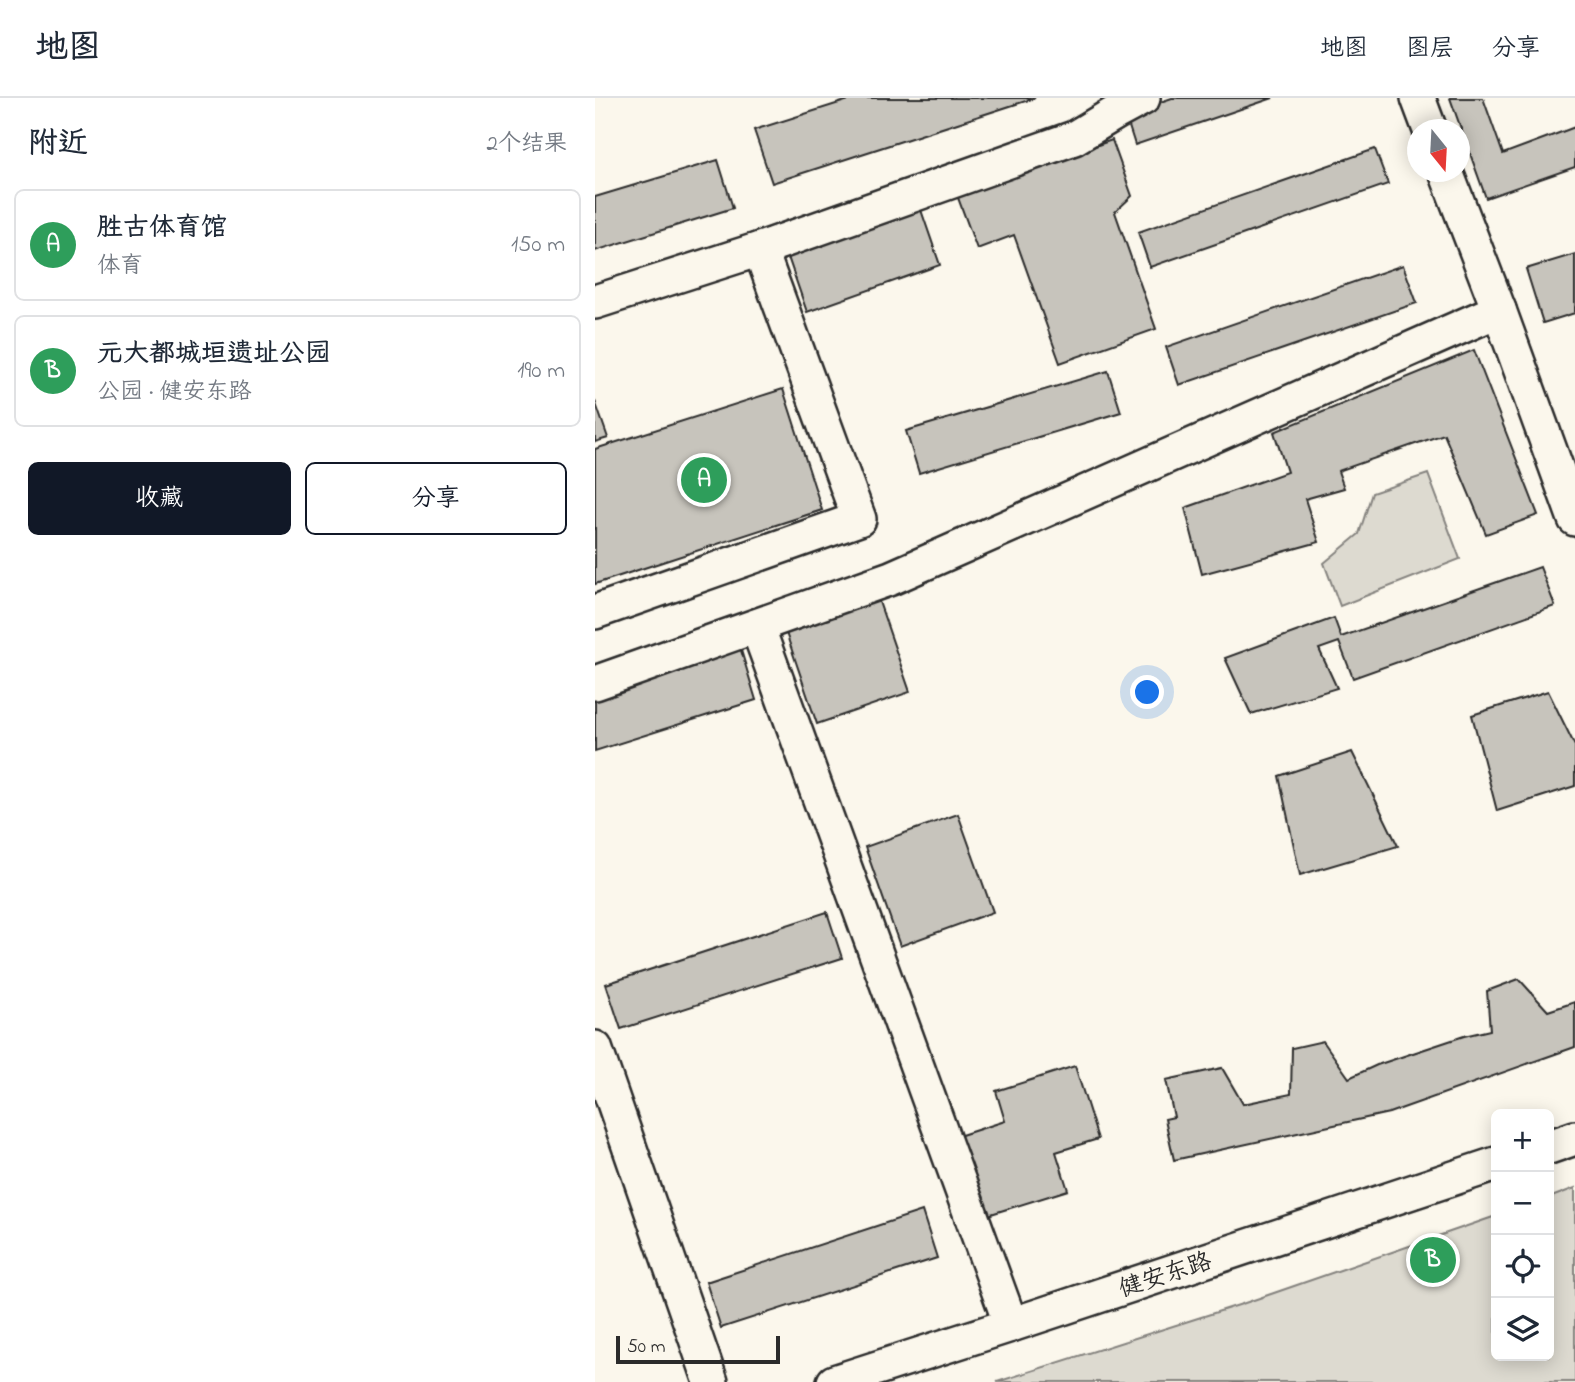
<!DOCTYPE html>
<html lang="zh">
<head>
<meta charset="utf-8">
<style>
	body { margin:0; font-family:"Indie Flower","LXGW WenKai TC",sans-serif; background:#f2f2f3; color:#1f2937 }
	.controls { position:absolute; right:21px; bottom:21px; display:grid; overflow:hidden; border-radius:10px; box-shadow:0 4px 18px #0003 }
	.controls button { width:63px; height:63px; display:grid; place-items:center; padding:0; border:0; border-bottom:2px solid #e0e1e3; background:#fff; color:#1f2937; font:35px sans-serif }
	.compass { position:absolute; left:812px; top:21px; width:63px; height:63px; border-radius:50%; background:#fff; box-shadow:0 4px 18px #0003; rotate:162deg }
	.scale { position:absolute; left:21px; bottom:18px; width:164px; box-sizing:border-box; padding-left:7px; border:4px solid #2b2b2b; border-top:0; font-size:19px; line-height:24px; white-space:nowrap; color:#2b2b2b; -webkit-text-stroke:5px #fbf7ec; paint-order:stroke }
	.you { position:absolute; left:553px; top:595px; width:24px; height:24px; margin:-18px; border:5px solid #fff; border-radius:50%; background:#1a73e8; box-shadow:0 0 0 10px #1a73e833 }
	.badge { display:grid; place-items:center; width:46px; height:46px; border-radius:50%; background:#111827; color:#fff; font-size:23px; font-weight:700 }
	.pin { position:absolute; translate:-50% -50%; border:4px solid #fff; box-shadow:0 2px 7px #0006 }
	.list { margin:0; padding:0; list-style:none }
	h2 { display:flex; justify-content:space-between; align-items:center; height:91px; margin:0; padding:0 28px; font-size:30px }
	h2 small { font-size:23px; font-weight:400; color:#747a83 }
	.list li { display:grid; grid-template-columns:46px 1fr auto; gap:21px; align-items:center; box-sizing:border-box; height:112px; margin:0 14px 14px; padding:0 14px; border:2px solid #e0e1e3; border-radius:10px }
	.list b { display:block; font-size:26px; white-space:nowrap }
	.list p { margin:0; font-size:23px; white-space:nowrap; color:#747a83 }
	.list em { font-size:23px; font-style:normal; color:#747a83 }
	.actions { display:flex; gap:14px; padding:21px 28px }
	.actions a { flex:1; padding:16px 0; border:2px solid #111827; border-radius:10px; text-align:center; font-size:24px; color:#111827 }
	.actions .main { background:#111827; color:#fff }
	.icon { flex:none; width:38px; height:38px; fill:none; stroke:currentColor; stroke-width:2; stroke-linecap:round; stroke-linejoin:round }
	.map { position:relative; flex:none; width:980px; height:1284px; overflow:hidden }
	header { display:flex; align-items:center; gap:42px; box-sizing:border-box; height:98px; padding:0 35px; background:#fff; border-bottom:2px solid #e0e1e3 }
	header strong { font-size:33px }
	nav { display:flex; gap:38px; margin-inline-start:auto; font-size:24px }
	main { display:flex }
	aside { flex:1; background:#fff }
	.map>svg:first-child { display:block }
	.green { fill:#dddad0; stroke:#84827e; stroke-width:2 }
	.building { fill:#c7c4bc; stroke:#2b2b2b; stroke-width:2 }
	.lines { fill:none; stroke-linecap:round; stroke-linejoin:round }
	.minor-casing { stroke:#2b2b2b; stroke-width:38 }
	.minor { stroke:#fbf7ec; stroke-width:33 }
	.labels { text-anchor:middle; stroke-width:5; stroke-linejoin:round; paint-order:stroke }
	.street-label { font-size:24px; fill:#2b2b2b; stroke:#fbf7ec }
</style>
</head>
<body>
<header>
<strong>地图</strong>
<nav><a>地图</a><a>图层</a><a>分享</a></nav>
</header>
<main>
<aside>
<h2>附近<small>2个结果</small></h2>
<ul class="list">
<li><span class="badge" style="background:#2e9e5b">A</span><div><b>胜古体育馆</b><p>体育</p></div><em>150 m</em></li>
<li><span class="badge" style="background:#2e9e5b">B</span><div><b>元大都城垣遗址公园</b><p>公园 · 健安东路</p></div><em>190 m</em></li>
</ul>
<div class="actions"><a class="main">收藏</a><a>分享</a></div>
</aside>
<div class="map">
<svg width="980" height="1284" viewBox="0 0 980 1284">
	<rect width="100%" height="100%" fill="#fbf7ec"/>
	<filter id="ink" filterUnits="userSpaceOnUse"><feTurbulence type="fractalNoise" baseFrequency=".0143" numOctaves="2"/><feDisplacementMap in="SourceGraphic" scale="14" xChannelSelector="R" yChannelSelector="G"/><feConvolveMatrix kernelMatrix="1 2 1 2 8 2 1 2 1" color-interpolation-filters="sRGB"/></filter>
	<g filter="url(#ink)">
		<!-- green -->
		<g class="green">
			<path d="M833 376 865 461 745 508 729 465 764 436 777 395Z"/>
			<path d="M980 1090V1284H402L647 1206 901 1118V1258H954V1100Z"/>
		</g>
		<!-- building -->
		<g class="building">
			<path d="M260 0H440L177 85 159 32Z"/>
			<path d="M577 0H678L540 47 530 16Z"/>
			<path d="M855 0H888L908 56 980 29V69L891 100Z"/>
			<path d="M517 42 537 98 520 114 561 231 465 265 419 137 382 151 362 97Z"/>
			<path d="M780 51 793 86 555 169 543 134Z"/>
			<path d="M123 62 138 110 0 153V99Z"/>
			<path d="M325 109 345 167 212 214 192 156Z"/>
			<path d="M980 156V215L948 225 931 171Z"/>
			<path d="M808 167 822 205 584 287 571 249Z"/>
			<path d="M879 252 943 417 891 436 849 336 743 373 749 390 710 401 724 444 607 476 590 410 692 374 679 334Z"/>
			<path d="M513 273 526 314 324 375 311 333Z"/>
			<path d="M188 291 227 412 0 486V351Z"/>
			<path d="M0 303 13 340 0 344Z"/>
			<path d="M945 469 960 508 758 580 744 544 724 551 742 590 656 616 630 560 739 520 746 539Z"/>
			<path d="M281 495 315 594 222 626 188 526Z"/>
			<path d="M145 549 161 602 0 653V595Z"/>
			<path d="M953 593 980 648V688L902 713 877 617Z"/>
			<path d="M757 654 803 748 705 777 684 678Z"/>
			<path d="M363 716 398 814 305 848 270 749Z"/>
			<path d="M232 814 247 860 26 931 11 886Z"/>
			<path d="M924 881 953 913 980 904V949L794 1015 579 1062 570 1021 579 1019 571 982 627 970 648 1006 696 996 697 950 728 943 754 980 782 967 869 938 895 932 892 893Z"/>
			<path d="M480 968 503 1041 461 1054 473 1092 380 1121 354 1041 410 1023 401 993Z"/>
			<path d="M327 1113 342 1160 126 1230 111 1184Z"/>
		</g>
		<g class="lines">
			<defs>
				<g id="minor">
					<path d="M823 0 835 32"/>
					<path d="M0 204 165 151"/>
					<path d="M904 212 980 421"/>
					<path d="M0 514 264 421 165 151 479 40 522 14 548 0"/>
					<path d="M162 528 416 1227"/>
					<path d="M0 585 296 480 904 212 851 74"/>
					<path d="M0 950 116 1284"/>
					<path d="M954 1049 980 1040"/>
					<path d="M239 1284 416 1227 901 1066"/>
				</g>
			</defs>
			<!-- minor casing -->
			<use href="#minor" class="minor-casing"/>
			<!-- minor -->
			<use href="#minor" class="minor"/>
		</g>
	</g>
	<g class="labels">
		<!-- street labels -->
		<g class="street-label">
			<text transform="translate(570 1176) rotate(-18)" y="8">健安东路</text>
		</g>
	</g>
</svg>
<div class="controls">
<button>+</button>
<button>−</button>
<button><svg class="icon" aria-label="locate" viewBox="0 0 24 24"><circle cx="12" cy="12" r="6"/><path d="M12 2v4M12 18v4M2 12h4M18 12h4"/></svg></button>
<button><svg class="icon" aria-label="layers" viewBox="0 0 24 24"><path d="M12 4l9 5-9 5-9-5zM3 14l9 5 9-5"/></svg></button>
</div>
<svg class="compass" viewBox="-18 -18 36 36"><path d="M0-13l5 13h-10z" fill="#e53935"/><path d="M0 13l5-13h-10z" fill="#747a83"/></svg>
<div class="scale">50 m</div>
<div class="you"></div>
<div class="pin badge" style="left:109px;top:382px;background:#2e9e5b">A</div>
<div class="pin badge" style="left:838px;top:1162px;background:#2e9e5b">B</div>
</div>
</main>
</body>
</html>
